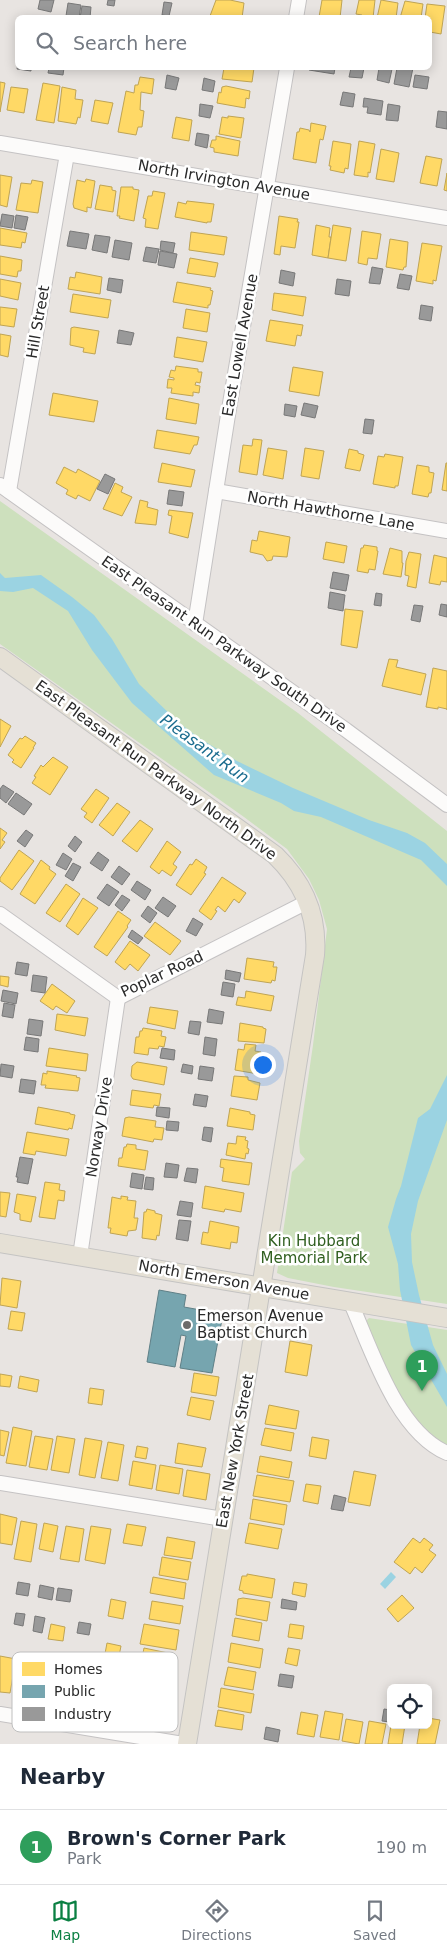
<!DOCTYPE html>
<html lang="en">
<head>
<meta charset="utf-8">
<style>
	body { margin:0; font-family:"DejaVu Sans",sans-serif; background:#f2f2f3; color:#1f2937 }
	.controls { position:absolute; right:15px; bottom:15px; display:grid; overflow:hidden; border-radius:8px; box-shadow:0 2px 12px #0003 }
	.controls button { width:45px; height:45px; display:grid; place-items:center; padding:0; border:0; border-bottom:1px solid #e0e1e3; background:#fff; color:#1f2937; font:25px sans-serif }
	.you { position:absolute; left:262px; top:1064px; width:18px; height:18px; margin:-12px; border:4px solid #fff; border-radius:50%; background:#1a73e8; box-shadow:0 0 0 8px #1a73e833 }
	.badge { display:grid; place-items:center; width:32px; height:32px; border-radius:50%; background:#0b8043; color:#fff; font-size:16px; font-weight:700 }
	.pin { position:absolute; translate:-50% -41px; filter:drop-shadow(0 1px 2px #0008) }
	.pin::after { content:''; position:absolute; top:26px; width:18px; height:15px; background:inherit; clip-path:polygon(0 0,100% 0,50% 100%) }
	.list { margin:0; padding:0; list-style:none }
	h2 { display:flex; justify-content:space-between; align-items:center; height:65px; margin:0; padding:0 20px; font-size:21px }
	h2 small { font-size:16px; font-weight:400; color:#747a83 }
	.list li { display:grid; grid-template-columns:32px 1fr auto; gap:15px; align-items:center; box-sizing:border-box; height:75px; padding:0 20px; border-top:1px solid #e0e1e3 }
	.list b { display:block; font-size:19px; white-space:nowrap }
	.list p { margin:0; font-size:16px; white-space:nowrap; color:#747a83 }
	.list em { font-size:16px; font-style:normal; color:#747a83 }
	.icon { flex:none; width:28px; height:28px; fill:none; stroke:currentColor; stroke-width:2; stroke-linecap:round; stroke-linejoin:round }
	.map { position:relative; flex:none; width:447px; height:1744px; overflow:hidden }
	.search { position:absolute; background:#fff; box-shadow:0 2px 12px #0003; left:15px; right:15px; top:15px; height:55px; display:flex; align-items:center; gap:12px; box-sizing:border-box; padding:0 18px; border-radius:8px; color:#747a83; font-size:19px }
	.sheet { height:140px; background:#fff }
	nav { display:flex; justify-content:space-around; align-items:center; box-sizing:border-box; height:70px; border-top:1px solid #e0e1e3; background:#fff; font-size:14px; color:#747a83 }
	nav a { display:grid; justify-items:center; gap:2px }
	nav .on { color:#0b8043 }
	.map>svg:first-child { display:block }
	.green { fill:#cde0bd }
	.water { fill:#9bd3e2 }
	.homes { fill:#ffd966; stroke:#bfa454 }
	.public { fill:#76a5af; stroke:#5f8087 }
	.industry { fill:#999; stroke:#787878 }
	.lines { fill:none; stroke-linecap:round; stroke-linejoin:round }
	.minor-casing { stroke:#c4c2c3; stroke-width:16 }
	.major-casing { stroke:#c4c3c2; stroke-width:20 }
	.minor { stroke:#fcfbfa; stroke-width:14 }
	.major { stroke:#e5e0d5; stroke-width:18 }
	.poi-dot { fill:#6c6b6a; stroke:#fff; stroke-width:2 }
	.labels { text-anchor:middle; stroke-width:5; stroke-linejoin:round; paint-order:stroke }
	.street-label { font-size:15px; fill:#2a2a2a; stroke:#fff }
	.park-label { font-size:15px; fill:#316021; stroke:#fff }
	.poi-label { font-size:15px; fill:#2a2a2a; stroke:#fff; text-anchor:start }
	.water-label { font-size:16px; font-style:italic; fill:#1a6c8e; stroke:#fff }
	.key { fill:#fff; stroke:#bfbfbf; stroke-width:1 }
	.key-label { font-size:14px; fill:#2a2a2a }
</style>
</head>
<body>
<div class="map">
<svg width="447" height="1744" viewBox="0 0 447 1744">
	<rect width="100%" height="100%" fill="#e8e4e1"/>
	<!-- green -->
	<g class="green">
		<path d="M0 501 298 713 447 831V1304L334 1287 288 1278 277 1273 292 1172 305 1159 300 1153 299 1141 313 1045 327 929 319 900 309 879 287 849 244 817 0 644Z"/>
		<path d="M369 1318 447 1330V1450L410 1414 382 1368 366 1326 367 1320Z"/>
	</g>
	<!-- water -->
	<g class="water">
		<path d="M0 573 5 578 41 575 72 597 94 615 112 639 139 684 178 722 199 738 237 761 293 788 369 820 407 833 425 843 447 864V886L421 860 321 817 294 811 281 803 214 775 132 703 92 650 68 611 33 588 13 592 0 591Z"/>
		<path d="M447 1075V1120L418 1201 411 1234 412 1262 419 1295 433 1345 447 1374V1407L411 1345 400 1290 398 1264 388 1227 396 1199 401 1186 418 1118 430 1109Z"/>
		<path d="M391 1572 396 1577 385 1589 380 1584Z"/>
	</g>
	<!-- homes -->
	<g class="homes">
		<path d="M216 0H230L244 3 242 18 210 16Z"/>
		<path d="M322 0H342L340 18 319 17Z"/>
		<path d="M359 0H375L373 18H361L362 15 356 14Z"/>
		<path d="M381 0 398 3 396 18H377Z"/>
		<path d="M405 1 423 4 421 18H400Z"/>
		<path d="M427 4 445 6 441 34 430 32V18H425Z"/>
		<path d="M224 68H254L252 82 222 79Z"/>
		<path d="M140 77 154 79 152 94 141 92 140 110 144 111 142 127H138L136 135 118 132 126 91 134 93 135 85H138Z"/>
		<path d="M0 82 5 83 0 112Z"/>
		<path d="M43 83 60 86 54 123 36 120Z"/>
		<path d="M226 86 250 91 249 99 246 98 245 108 217 103 219 92 221 93 222 87Z"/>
		<path d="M11 87 28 89 24 113 7 110Z"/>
		<path d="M62 87 76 90 75 99 83 100 80 118 78 117 76 124 58 121Z"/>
		<path d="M95 100 113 103 108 124 91 121Z"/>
		<path d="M228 116 244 118 241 138 219 134 222 117 228 118Z"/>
		<path d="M176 117 192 120 189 141 172 138Z"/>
		<path d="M311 123 326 126 323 140 320 139 316 163 293 159 297 132H299L300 128 309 130 310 132Z"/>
		<path d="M216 136 240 141 238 156 214 152V148L210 147 212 140H216Z"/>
		<path d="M333 141 351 144 348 169 345 168 344 173 330 170 331 166H329Z"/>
		<path d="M359 141 375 144 370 173 368 172V177L354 175Z"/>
		<path d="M381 149 399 153 394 182 376 179Z"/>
		<path d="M426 156 442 159 437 186 420 183Z"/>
		<path d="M447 173V191L444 190Z"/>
		<path d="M0 175 12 177 7 207 0 205Z"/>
		<path d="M86 179 95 181 91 208 87 207V212L74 208 73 204 77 180 85 182Z"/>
		<path d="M32 180 43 182 38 213 16 210 21 183 31 184Z"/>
		<path d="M100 185 112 187V190L116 191 113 212 95 209Z"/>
		<path d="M121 187H133V189L139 190 134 221 119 218 120 216H117Z"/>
		<path d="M153 191 165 193 158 229 145 227 146 219 143 218 148 196H152Z"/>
		<path d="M187 201 214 204 211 222H207V223L175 217 178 202 186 204Z"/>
		<path d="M279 216 298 219 297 222H299L295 248 281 246 280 255 274 254Z"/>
		<path d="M316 225 330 228 329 237H331L328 258 312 255Z"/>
		<path d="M333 225 351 228 346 261 328 258Z"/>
		<path d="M0 228 27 233 25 243 22 242 21 248 0 245Z"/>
		<path d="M362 231 381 234 377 259 368 258 367 265 358 263Z"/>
		<path d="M191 232 227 237 224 255 189 250Z"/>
		<path d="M390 239 408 242 406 267H404L403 270 386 267Z"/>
		<path d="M422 243 442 246 436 281 433 280V284L416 281Z"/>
		<path d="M0 256 22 260 21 271H18L17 277 0 274Z"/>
		<path d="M190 258 218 263 215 277 187 273Z"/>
		<path d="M76 272 102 277 100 294 68 289 70 277 75 278Z"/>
		<path d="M0 279 21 283 18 300 0 296Z"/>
		<path d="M177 282 211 288 210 290 213 291 210 305H208V308L173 302Z"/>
		<path d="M274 293 306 297 303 316 272 310Z"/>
		<path d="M73 294 111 300 108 318 70 312Z"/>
		<path d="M0 307 17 309 14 327 0 325Z"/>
		<path d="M186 309 210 313 207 332 183 328Z"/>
		<path d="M270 320 303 325 301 336 297 335 295 346 266 341Z"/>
		<path d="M74 327 99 331 95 354 83 352 84 348 70 345 71 328Z"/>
		<path d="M0 334 11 336 8 357 0 355Z"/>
		<path d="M177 337 207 342 203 362 174 357Z"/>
		<path d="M176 366 198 369V372H202L200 383 196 382 195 385 200 386 199 393 193 392V396L171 393 172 388H167L168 379 174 380V378L169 377 171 370 175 371Z"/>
		<path d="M293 367 323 372 319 396 289 391Z"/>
		<path d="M53 393 98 401 94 422 49 415Z"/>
		<path d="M169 398 199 404 196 424 166 419Z"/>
		<path d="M157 430 199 437 197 445H194L190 454 154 448Z"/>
		<path d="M253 439 262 440 257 475 239 472 243 445 252 446Z"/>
		<path d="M268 448 287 451 283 479 263 475Z"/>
		<path d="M305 448 324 451 319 479 301 476Z"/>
		<path d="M349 449 358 451V453L364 455 360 471 345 468Z"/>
		<path d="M385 454 403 457 398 486H395V488L373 484 378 456 384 457Z"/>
		<path d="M162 463 195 470 191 487 158 482Z"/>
		<path d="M446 463H447V491L442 490Z"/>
		<path d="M417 465 429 467V472L434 473 431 493H429L428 497 412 494Z"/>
		<path d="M64 467 76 473 78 469 100 481 90 501 78 495 76 499 66 494 68 490 56 483Z"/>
		<path d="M115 483 123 487 121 492 132 497 122 516 103 509Z"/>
		<path d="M140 500 148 502 147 507 158 510 156 525 135 523Z"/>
		<path d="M169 510 193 513 188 538 169 533 172 516 168 515Z"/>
		<path d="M259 531 290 537 287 557 273 556 272 560 267 561 263 555 250 552 252 540 257 541Z"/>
		<path d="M326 542 347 546 344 563 323 559Z"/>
		<path d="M364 545 377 547V551H378L375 570 369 569 368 573 357 571 361 548H363Z"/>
		<path d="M390 548 402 551V563H403L401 577 383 574Z"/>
		<path d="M409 552 421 554 416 588 407 586 409 576 405 575 406 561Z"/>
		<path d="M434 555 447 558V582L441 581 440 585 429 583Z"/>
		<path d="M345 609 363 611 357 648 341 645Z"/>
		<path d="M389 659 398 660 396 667 426 674 421 695 382 686Z"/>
		<path d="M433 668 447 671V710V709L438 707V709L426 707Z"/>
		<path d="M0 719 11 726 0 747Z"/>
		<path d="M25 736 36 743 33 748H34L21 768 12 762 14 760 8 755 20 738 22 739Z"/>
		<path d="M53 757 68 767 50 795 32 783 36 777 34 776 41 765 43 767Z"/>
		<path d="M96 789 109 798 92 823 84 817 87 813 81 809Z"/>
		<path d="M117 803 130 812 113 836 99 825Z"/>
		<path d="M140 820 153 829 137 852 122 841Z"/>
		<path d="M0 828 7 833 2 840 5 842 0 849Z"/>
		<path d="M167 841 181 852 173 864 177 867 171 876 162 870 159 874 150 867Z"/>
		<path d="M19 850 34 861 12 890 0 881V878Z"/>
		<path d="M196 859 207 867 204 873 206 874 191 895 176 885 190 864 192 865Z"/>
		<path d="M41 860 50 867 49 869 56 874 35 904 20 894Z"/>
		<path d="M222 877 246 893 239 903 234 899 225 912 218 906 215 910 217 911 211 920 199 911Z"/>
		<path d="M66 884 80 894 60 922 46 913Z"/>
		<path d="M83 898 98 908 78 935 66 926Z"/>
		<path d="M118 911 131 920 127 926 128 927 107 956 94 947Z"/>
		<path d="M155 922 181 941 170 955 144 936Z"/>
		<path d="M130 941 150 955 138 971 130 964 125 970 115 962Z"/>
		<path d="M247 958 274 962 273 967H277L275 981 272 980 271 983 244 979Z"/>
		<path d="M0 976 9 977 8 987 0 985Z"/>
		<path d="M52 984 75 1001 67 1013 56 1006 53 1010 40 1001Z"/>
		<path d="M246 991 274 996 271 1011 236 1005 238 997 245 998Z"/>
		<path d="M150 1007 178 1011 175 1029 147 1023Z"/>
		<path d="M57 1014 88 1018 85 1036 55 1030Z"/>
		<path d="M240 1023 263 1027V1028L266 1029 264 1043 238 1041Z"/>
		<path d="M143 1028 162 1031 161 1036 166 1037 164 1047 159 1046 158 1049 149 1048 148 1055 134 1053 136 1037H139L140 1031H142Z"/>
		<path d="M245 1044 256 1045 255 1051 261 1052 258 1074 235 1070 238 1049 244 1050Z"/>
		<path d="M49 1048 88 1054 86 1071 46 1066Z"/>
		<path d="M137 1062 167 1067 164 1085 133 1079 131 1076 132 1066Z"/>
		<path d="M47 1071 77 1076 76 1077 80 1078 78 1091 45 1088 46 1085H41L43 1073 47 1074Z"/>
		<path d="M234 1076 248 1077V1080L260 1083 257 1100 231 1096Z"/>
		<path d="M132 1090 161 1094 159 1106 154 1105 153 1108 130 1105Z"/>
		<path d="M38 1107 70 1113V1114L75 1115 72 1129 69 1128 68 1130 35 1124Z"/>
		<path d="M230 1108 250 1112V1114L255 1115 253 1130 227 1126Z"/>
		<path d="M129 1117 156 1121 155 1127 164 1128 162 1140 154 1139 153 1142 122 1136 125 1118Z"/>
		<path d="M27 1132 69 1139 66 1156 36 1151 35 1155 23 1153Z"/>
		<path d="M237 1136 246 1137 245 1140 248 1141 247 1148 249 1149 248 1154 246 1153 245 1159 226 1155 228 1143 236 1144Z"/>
		<path d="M127 1144 136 1145V1149L148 1151 145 1170 118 1166 119 1158H122L124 1147H126Z"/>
		<path d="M221 1159 252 1163 249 1185 222 1181 224 1168 220 1167Z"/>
		<path d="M45 1182 60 1184 59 1190 65 1191 64 1201 58 1200 55 1219 39 1217Z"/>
		<path d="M205 1186 244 1193 241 1212 225 1209 224 1212 202 1208Z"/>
		<path d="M0 1192 10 1193 6 1217 0 1216Z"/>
		<path d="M17 1194 36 1197 31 1222 20 1220V1214L14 1212Z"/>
		<path d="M121 1196 128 1197 127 1200 136 1201 134 1218H138L136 1230 128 1231 127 1236 110 1233 111 1228H108L112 1197 121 1199Z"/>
		<path d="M147 1209 155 1211V1213L162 1215 159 1236 157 1235 156 1240 142 1238 144 1212H146Z"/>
		<path d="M210 1221 239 1227 237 1243 231 1242 230 1249 201 1244 203 1232 208 1233Z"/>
		<path d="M2 1278 21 1281 17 1308 0 1305Z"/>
		<path d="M11 1311 25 1313 22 1331 8 1329Z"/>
		<path d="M290 1341 312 1345 307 1376 285 1372Z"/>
		<path d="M194 1373 219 1377 216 1396 191 1392Z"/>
		<path d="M0 1374 12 1376 10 1387 0 1386Z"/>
		<path d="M20 1376 39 1380 37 1392 18 1388Z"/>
		<path d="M90 1388 104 1390 102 1405 88 1403Z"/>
		<path d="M191 1397 214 1401 210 1420 187 1415Z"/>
		<path d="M269 1405 299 1411 296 1429 265 1424Z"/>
		<path d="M13 1427 32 1431 26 1466 6 1463Z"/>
		<path d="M265 1428 294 1433 291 1451 261 1445Z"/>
		<path d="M0 1430 9 1432 4 1456 0 1455Z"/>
		<path d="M35 1436 53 1439 47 1470 29 1467Z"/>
		<path d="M57 1436 75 1439 69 1473 51 1470Z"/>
		<path d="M312 1437 329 1440 326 1459 309 1456Z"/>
		<path d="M85 1438 102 1441 95 1478 79 1475Z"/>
		<path d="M108 1442 124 1445 118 1481 101 1478Z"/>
		<path d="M178 1443 206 1448 202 1467 175 1463Z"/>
		<path d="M137 1446 148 1448 146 1459 135 1457Z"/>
		<path d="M260 1456 292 1462 289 1478 257 1472Z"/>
		<path d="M133 1461 156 1465 152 1489 129 1485Z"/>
		<path d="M160 1465 183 1469 179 1494 156 1490Z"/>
		<path d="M187 1470 210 1474 206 1500 183 1496Z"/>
		<path d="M354 1471 376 1475 370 1506 348 1502Z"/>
		<path d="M257 1475 294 1481 290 1502 253 1496Z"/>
		<path d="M306 1484 321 1486 318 1504 303 1501Z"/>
		<path d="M253 1499 287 1505 284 1525 250 1519Z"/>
		<path d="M0 1514 17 1518 12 1545 0 1543Z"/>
		<path d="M21 1521 37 1524 31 1562 14 1559Z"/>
		<path d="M44 1523 58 1526 53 1552 39 1549Z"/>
		<path d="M249 1523 282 1529 278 1549 245 1543Z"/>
		<path d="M127 1524 146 1527 142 1546 123 1543Z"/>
		<path d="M66 1526 84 1529 79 1562 60 1559Z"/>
		<path d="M91 1526 111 1529 105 1564 85 1560Z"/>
		<path d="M167 1537 195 1542 192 1559 164 1555Z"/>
		<path d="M413 1538 420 1543 424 1538 433 1545 429 1550 436 1555 422 1573 415 1567 410 1574 394 1562Z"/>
		<path d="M162 1557 191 1562 188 1580 159 1575Z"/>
		<path d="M247 1574 275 1579 272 1598 243 1593V1591L239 1590 242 1576H247Z"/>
		<path d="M153 1577 186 1583 184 1599 150 1593Z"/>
		<path d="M294 1582 307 1584 305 1597 292 1594Z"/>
		<path d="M402 1595 414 1608 398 1622 387 1609Z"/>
		<path d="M243 1598 270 1602 267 1621 236 1615 238 1599Z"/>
		<path d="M111 1599 126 1602 123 1619 108 1616Z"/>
		<path d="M152 1601 183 1606 180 1624 149 1619Z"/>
		<path d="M235 1618 262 1623 259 1641 232 1636Z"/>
		<path d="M51 1624 65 1627 63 1641 48 1639Z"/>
		<path d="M144 1624 179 1630 176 1650 140 1644Z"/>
		<path d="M290 1624 304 1626 302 1639 288 1637Z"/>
		<path d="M107 1643 121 1646 118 1661 104 1659Z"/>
		<path d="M231 1643 263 1649 260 1668 228 1662Z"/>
		<path d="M144 1648 173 1654 170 1673 140 1668Z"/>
		<path d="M288 1648 300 1650 297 1666 285 1663Z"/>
		<path d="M0 1656 16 1659 10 1693 0 1692Z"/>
		<path d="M228 1667 256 1672 253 1690 224 1685Z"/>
		<path d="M221 1688 254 1694 251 1713 218 1707Z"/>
		<path d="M218 1710 244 1715 242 1730 215 1726Z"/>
		<path d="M325 1711 343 1714 339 1740 320 1737Z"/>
		<path d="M301 1712 318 1715 314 1737 297 1734Z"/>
		<path d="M428 1718 440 1720 435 1744H417L420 1725H428Z"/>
		<path d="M346 1719 363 1722 359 1744 342 1741Z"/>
		<path d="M369 1721 386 1724 382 1744H365Z"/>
		<path d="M391 1725H405L402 1744H388Z"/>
	</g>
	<!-- public -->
	<path class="public" d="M159 1290 186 1295 184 1307 223 1314 212 1373 180 1368 186 1336 181 1335 175 1367 147 1362Z"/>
	<!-- industry -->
	<g class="industry">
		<path d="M40 0H54L51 12 38 9Z"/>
		<path d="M108 0H115L114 6 107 5Z"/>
		<path d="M164 2 172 3 169 16 162 15Z"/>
		<path d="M68 3 81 5 79 18 66 16Z"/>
		<path d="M82 6 91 7 90 18H80Z"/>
		<path d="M18 63V68H31V71L17 69Z"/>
		<path d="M49 68H64L63 75 48 73Z"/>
		<path d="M309 68H335L334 74 309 70Z"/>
		<path d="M351 68H364L362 78 349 77Z"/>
		<path d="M379 68 392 69 389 83 377 80Z"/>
		<path d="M397 68H413L409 87 394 84Z"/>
		<path d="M167 75 179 78 176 90 165 88Z"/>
		<path d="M415 75 429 77 427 89 413 87Z"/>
		<path d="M204 78 215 81 213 92 202 90Z"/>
		<path d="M343 92 355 94 353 107 340 105Z"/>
		<path d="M364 98 383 101 381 115 367 113 368 107H363Z"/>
		<path d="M200 104 213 106 210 118 199 116Z"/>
		<path d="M388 104 400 106 398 121 386 120Z"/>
		<path d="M438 111 447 112V129L436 127Z"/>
		<path d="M197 133 209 135 207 148 195 145Z"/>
		<path d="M2 214 14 216 12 228 0 226Z"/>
		<path d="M16 215 28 217 25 230 14 228Z"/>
		<path d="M70 231 89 234 86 249 67 246Z"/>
		<path d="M95 235 110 237 107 253 92 250Z"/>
		<path d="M115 240 132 243 129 260 112 257Z"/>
		<path d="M161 241 175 243 173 253 160 250Z"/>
		<path d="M146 247 159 249 156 263 143 261Z"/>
		<path d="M160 251 177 254 174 268 158 265Z"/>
		<path d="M372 267 383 269 380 284 369 283Z"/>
		<path d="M281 270 295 273 293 286 279 283Z"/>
		<path d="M400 274 412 276 409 290 397 288Z"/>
		<path d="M109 278 123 280 121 293 107 290Z"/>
		<path d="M337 279 351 281 349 296 335 294Z"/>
		<path d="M421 305 433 307 431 321 419 319Z"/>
		<path d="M119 330 134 333 131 345 117 343Z"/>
		<path d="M304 403 318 406 315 418 301 415Z"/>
		<path d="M285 404 297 406 295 417 284 415Z"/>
		<path d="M365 419 374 420 372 434 363 433Z"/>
		<path d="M105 474 115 479 108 494 97 489Z"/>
		<path d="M169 490 184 492 182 506 167 504Z"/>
		<path d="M333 572 349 575 346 591 330 588Z"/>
		<path d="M330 592 345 595 343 611 328 608Z"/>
		<path d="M376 593 382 594 381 606 374 605Z"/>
		<path d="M441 604 447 605V617L439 615Z"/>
		<path d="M414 605 423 606 420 622 411 620Z"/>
		<path d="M3 785 14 792 6 803 0 798V789Z"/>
		<path d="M16 793 32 804 24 815 8 804Z"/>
		<path d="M26 830 33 835 25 847 17 841Z"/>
		<path d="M75 836 82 842 75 852 68 846Z"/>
		<path d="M98 852 109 860 102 871 90 863Z"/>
		<path d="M63 853 72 859 66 870 56 865Z"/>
		<path d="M73 863 81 867 73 881 65 876Z"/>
		<path d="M119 866 130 874 122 885 111 877Z"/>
		<path d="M137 881 151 890 145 900 131 890Z"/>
		<path d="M107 884 119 892 109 906 97 898Z"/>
		<path d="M122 895 130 900 122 911 115 905Z"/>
		<path d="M163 897 176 906 168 917 155 908Z"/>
		<path d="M148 906 157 913 150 923 141 916Z"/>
		<path d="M193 918 203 924 196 936 186 931Z"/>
		<path d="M132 930 143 938 138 944 128 937Z"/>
		<path d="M17 962 29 964 27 976 15 974Z"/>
		<path d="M226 970 241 973 239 982 225 979Z"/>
		<path d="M33 975 47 977 45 993 31 991Z"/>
		<path d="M223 982 235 984 233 997 221 995Z"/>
		<path d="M3 990 18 993 16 1004 1 1001Z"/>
		<path d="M4 1003 15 1005 13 1018 2 1016Z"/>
		<path d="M209 1009 224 1012 222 1024 207 1022Z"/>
		<path d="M29 1019 43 1021 41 1036 27 1034Z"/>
		<path d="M190 1021 201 1022 199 1035 188 1033Z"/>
		<path d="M26 1037 39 1039 38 1052 24 1050Z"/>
		<path d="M205 1037 217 1039 215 1056 203 1054Z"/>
		<path d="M162 1048 175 1050 174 1060 160 1058Z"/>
		<path d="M1 1064 14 1066 12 1078 0 1076Z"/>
		<path d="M183 1064 193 1066 192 1074 181 1072Z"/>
		<path d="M200 1066 214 1068 212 1081 198 1079Z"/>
		<path d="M21 1079 36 1081 34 1094 19 1092Z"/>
		<path d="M195 1094 208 1096 206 1107 193 1105Z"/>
		<path d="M157 1107 170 1108 169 1118 156 1116Z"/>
		<path d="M167 1121 179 1122 178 1131 166 1130Z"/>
		<path d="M204 1127 213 1128 211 1142 202 1140Z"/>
		<path d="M20 1157 33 1159 28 1184 17 1182 18 1177H16Z"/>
		<path d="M166 1163 179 1165 177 1178 164 1177Z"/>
		<path d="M187 1168 198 1169 196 1183 184 1181Z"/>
		<path d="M132 1173 144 1175 142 1189 130 1187Z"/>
		<path d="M146 1177 154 1178 153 1190 144 1189Z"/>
		<path d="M180 1201 193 1203 191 1217 177 1215Z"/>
		<path d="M179 1220 191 1221 188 1241 176 1239Z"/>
		<path d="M334 1495 346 1498 343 1511 331 1509Z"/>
		<path d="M18 1582 30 1584 28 1596 16 1594Z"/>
		<path d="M40 1585 54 1588 52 1600 38 1597Z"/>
		<path d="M58 1588 72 1590 70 1602 56 1600Z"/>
		<path d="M282 1599 297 1602 296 1610 281 1608Z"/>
		<path d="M16 1613 25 1614 23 1626 14 1624Z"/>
		<path d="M35 1616 45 1618 42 1633 33 1631Z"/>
		<path d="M79 1622 91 1624 89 1635 77 1633Z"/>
		<path d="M280 1674 294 1676 292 1688 278 1686Z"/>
		<path d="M384 1709 391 1710 390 1722 382 1721Z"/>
		<path d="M266 1727 280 1730 278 1742 264 1739Z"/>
	</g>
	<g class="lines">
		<defs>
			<g id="minor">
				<path d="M296 18 299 0"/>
				<path d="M0 143 447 218"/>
				<path d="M0 485 346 730 447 805"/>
				<path d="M9 491 67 154"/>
				<path d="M216 491 447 531"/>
				<path d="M195 624 228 415 287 68"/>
				<path d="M0 914 118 998"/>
				<path d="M118 998 307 902"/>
				<path d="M80 1256 118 998"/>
				<path d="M350 1301C371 1348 396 1431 447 1453"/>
				<path d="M0 1483 223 1519"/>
				<path d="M0 1714 183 1744"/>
			</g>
			<g id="major">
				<path d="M0 657 275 855C303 882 318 916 315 955L187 1744"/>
				<path d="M0 1243 447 1318"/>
			</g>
		</defs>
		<!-- minor casing -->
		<use href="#minor" class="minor-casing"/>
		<!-- major casing -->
		<use href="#major" class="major-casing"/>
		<!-- minor -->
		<use href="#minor" class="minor"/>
		<!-- major -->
		<use href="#major" class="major"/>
	</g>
	<!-- markers -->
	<circle class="poi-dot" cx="187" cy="1325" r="5"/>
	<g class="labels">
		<!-- street labels -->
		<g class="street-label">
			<text transform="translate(224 180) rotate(10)" y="5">North Irvington Avenue</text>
			<text transform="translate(38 322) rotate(-80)" y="5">Hill Street</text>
			<text transform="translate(240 345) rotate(-80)" y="5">East Lowell Avenue</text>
			<text transform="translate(331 511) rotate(10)" y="5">North Hawthorne Lane</text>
			<text transform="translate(224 644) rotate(35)" y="5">East Pleasant Run Parkway South Drive</text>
			<text transform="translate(156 770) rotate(36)" y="5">East Pleasant Run Parkway North Drive</text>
			<text transform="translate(162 974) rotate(-25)" y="5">Poplar Road</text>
			<text transform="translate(99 1127) rotate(-81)" y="5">Norway Drive</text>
			<text transform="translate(224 1280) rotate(10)" y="5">North Emerson Avenue</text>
			<text transform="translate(235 1451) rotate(-80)" y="5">East New York Street</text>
		</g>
		<!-- park labels -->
		<g class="park-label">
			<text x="314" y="1246">Kin Hubbard<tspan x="314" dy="17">Memorial Park</tspan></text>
		</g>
		<!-- poi labels -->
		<g class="poi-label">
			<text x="197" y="1321">Emerson Avenue<tspan x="197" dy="17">Baptist Church</tspan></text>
		</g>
		<!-- water labels -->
		<g class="water-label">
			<text transform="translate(205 748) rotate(36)" y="6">Pleasant Run</text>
		</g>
	</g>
	<!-- legend -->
	<rect x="12" y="1652" width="166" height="80" rx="8" class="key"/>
	<rect x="22" y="1662" width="23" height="14" fill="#ffd966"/>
	<rect x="22" y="1685" width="23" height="13" fill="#76a5af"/>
	<rect x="22" y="1707" width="23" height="14" fill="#999"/>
	<g class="key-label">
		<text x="54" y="1674">Homes</text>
		<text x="54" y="1696">Public</text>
		<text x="54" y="1719">Industry</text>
	</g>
</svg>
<div class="controls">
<button><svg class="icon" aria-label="locate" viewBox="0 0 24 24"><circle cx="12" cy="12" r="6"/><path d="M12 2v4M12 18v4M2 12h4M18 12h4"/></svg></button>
</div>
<div class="you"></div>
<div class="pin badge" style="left:422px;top:1391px;background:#2e9e5b">1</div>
<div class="search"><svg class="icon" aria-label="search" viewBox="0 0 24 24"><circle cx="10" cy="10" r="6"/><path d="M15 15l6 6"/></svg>Search here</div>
</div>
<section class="sheet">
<h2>Nearby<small></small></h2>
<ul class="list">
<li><span class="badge" style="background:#2e9e5b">1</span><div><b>Brown's Corner Park</b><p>Park</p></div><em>190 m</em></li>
</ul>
</section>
<nav>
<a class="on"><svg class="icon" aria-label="map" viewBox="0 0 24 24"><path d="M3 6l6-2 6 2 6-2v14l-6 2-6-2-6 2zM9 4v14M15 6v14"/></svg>Map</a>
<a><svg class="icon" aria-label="directions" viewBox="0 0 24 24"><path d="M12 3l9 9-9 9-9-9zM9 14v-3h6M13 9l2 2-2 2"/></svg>Directions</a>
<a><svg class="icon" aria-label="saved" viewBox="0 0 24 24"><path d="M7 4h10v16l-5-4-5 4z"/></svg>Saved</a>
</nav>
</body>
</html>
